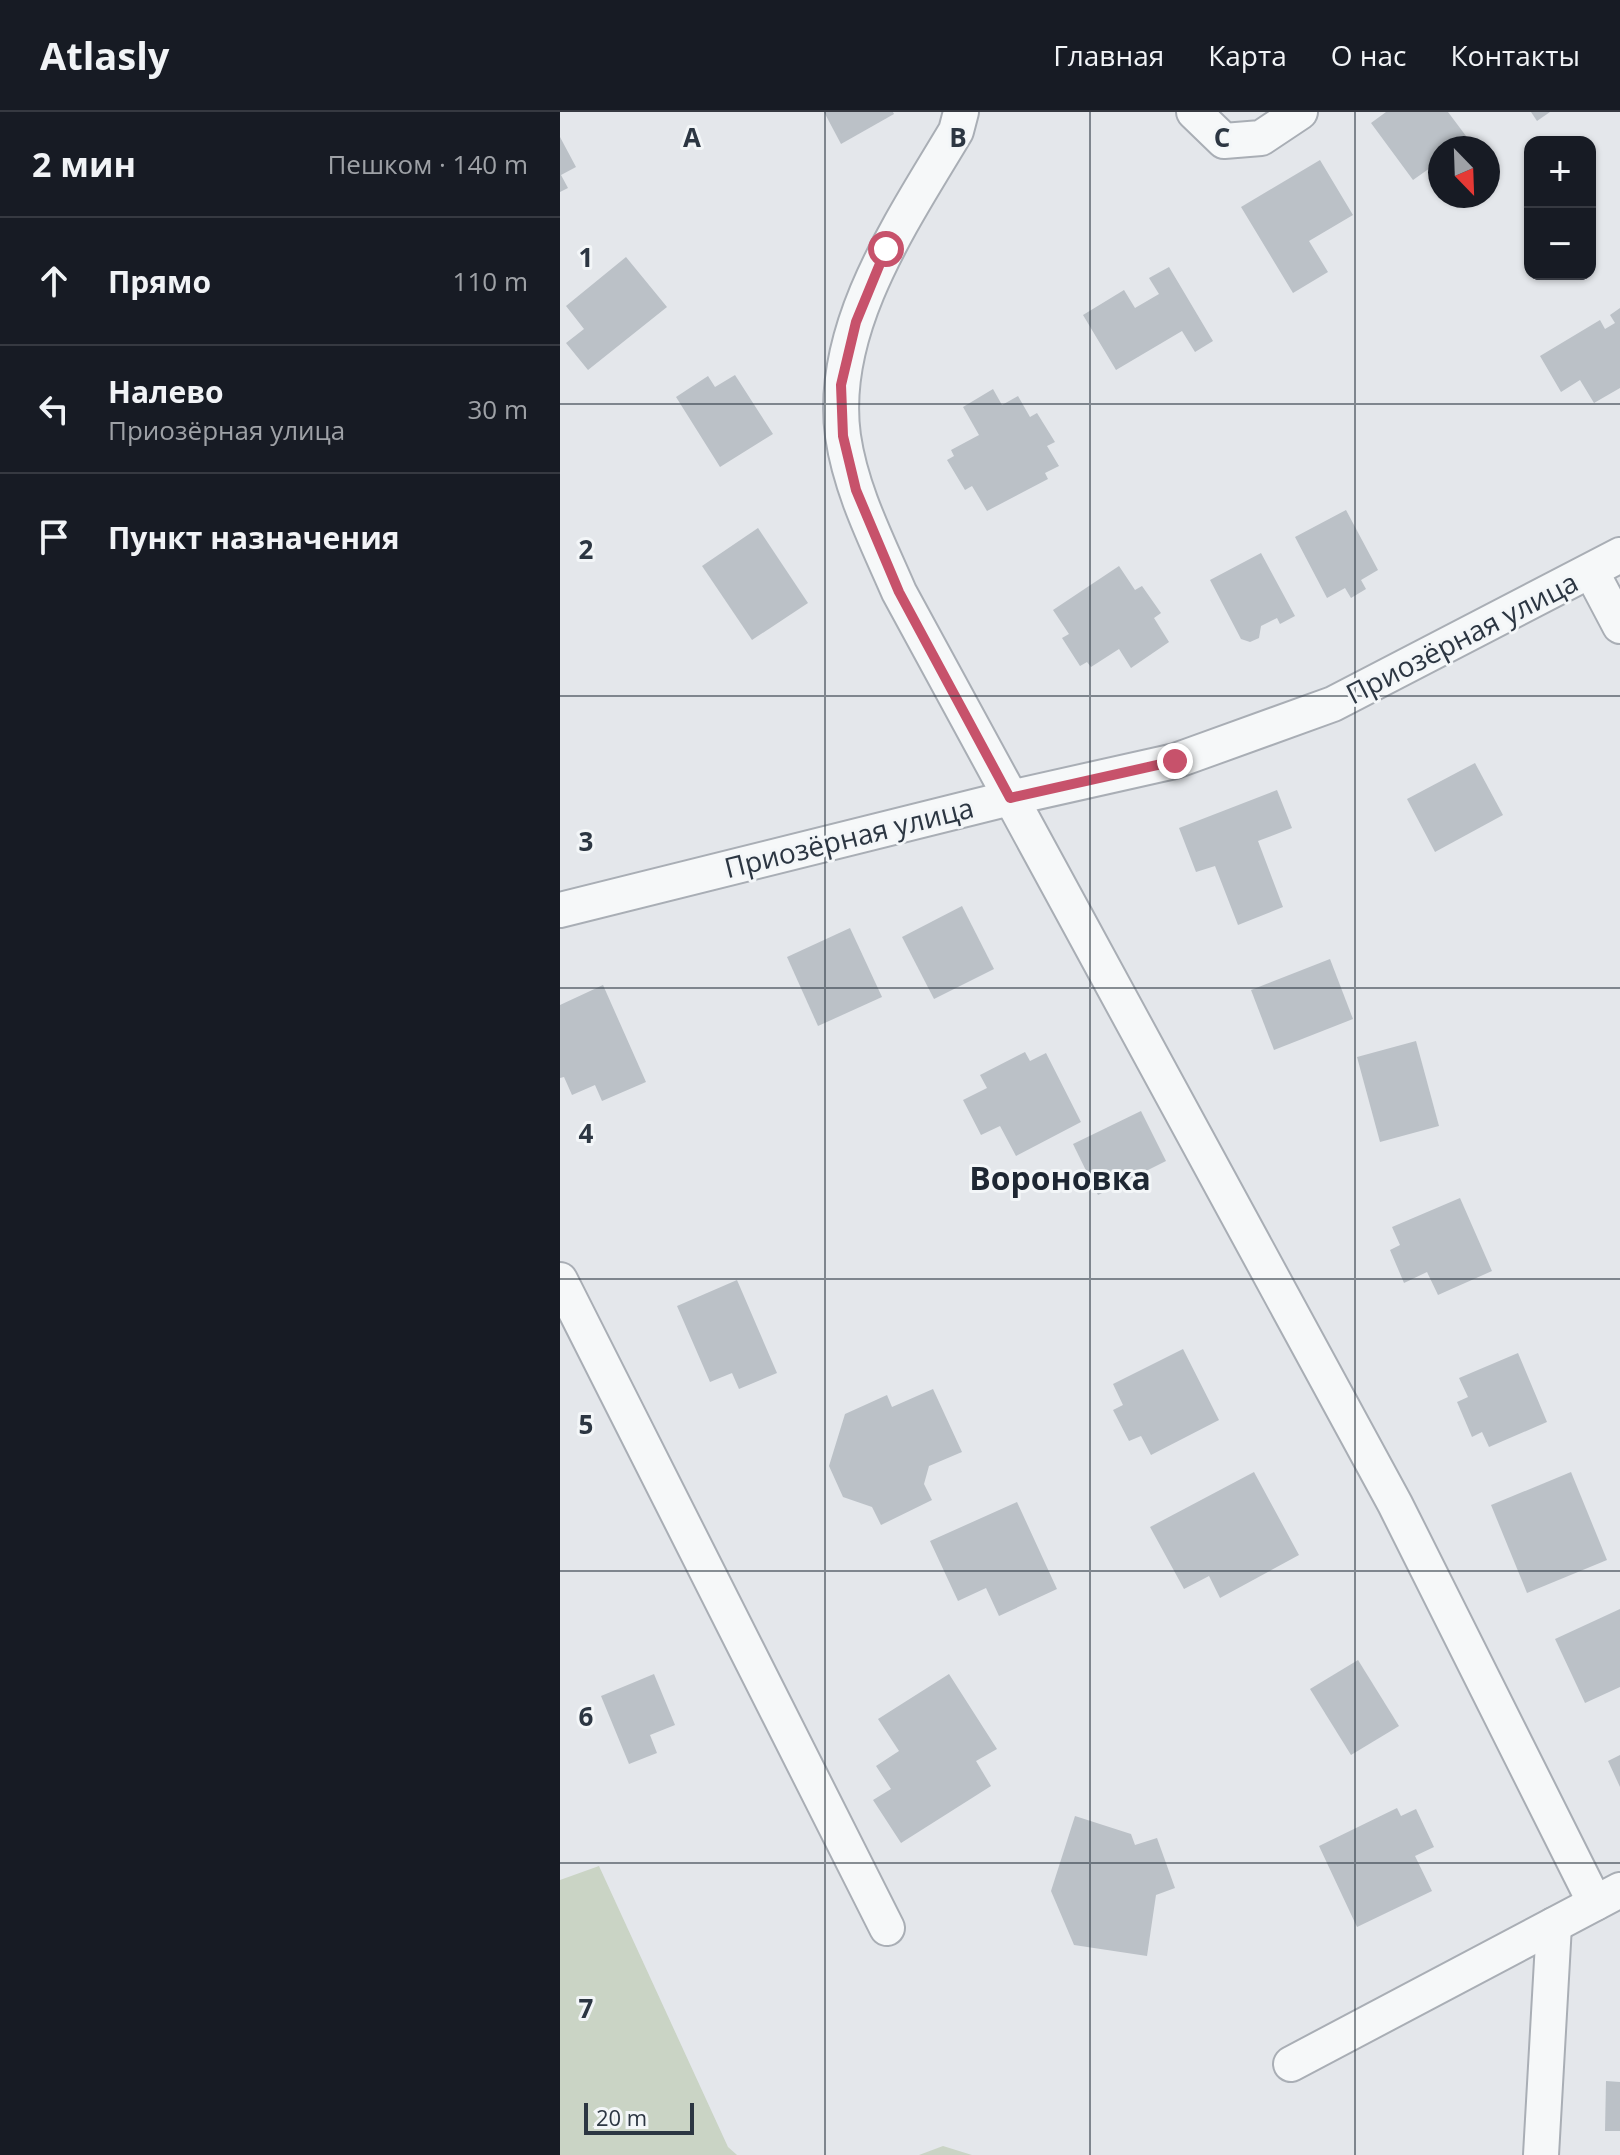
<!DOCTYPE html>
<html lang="ru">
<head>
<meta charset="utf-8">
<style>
	body { margin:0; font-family:"Open Sans",sans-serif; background:#242831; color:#f1f3f6 }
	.controls { position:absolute; right:24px; top:24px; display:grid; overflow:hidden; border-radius:16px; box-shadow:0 2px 6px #0004 }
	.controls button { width:72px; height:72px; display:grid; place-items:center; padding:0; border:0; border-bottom:2px solid #363941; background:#171b24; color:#f1f3f6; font:40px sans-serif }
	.compass { position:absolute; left:868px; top:24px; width:72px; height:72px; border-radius:50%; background:#171b24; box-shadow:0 2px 6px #0004; rotate:157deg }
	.scale { position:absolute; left:24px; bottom:20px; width:110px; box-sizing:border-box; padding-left:8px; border:4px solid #2c3642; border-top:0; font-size:22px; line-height:28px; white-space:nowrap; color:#2c3642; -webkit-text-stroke:6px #f3f6f8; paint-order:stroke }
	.stop { position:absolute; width:24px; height:24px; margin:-18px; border:6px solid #c7526b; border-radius:50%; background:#fff }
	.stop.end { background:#c7526b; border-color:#fff; box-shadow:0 2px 8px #0008 }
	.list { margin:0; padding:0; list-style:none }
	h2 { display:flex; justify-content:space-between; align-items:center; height:104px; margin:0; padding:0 32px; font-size:34px }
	h2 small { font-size:26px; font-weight:400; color:#9ea1a6 }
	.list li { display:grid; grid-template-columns:52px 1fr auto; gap:24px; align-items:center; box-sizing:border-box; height:128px; padding:0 32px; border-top:2px solid #363941 }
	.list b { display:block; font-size:30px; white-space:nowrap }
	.list p { margin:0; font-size:26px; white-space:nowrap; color:#9ea1a6 }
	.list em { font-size:26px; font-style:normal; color:#9ea1a6 }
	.icon { flex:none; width:44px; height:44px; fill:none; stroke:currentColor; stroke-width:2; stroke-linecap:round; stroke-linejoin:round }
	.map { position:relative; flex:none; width:1060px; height:2043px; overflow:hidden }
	header { display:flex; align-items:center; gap:48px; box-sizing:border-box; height:112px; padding:0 40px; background:#171b24; border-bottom:2px solid #363941 }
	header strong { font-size:38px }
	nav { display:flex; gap:44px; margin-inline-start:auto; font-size:28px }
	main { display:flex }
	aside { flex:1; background:#171b24 }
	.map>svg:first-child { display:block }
	.green { fill:#cad4c5 }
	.building { fill:#bbc1c7 }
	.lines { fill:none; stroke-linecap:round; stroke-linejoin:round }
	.street-casing { stroke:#a9aeb5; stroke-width:38 }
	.street { stroke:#f6f8f9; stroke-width:34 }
	.route { stroke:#c7526b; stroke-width:10 }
	.grid { fill:none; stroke:#2c3642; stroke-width:2; stroke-opacity:0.55 }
	.labels { text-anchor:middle; stroke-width:6; stroke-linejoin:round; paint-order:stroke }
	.street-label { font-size:28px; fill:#2c3642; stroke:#f3f6f8 }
	.quarter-label { font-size:32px; font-weight:bold; fill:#1e2733; stroke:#f3f6f8 }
	.grid-label { font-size:26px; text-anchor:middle; font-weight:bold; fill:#2c3642; stroke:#f3f6f8; stroke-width:6; stroke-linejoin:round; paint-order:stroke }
</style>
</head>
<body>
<header>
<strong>Atlasly</strong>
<nav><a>Главная</a><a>Карта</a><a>О нас</a><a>Контакты</a></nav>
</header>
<main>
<aside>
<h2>2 мин<small>Пешком · 140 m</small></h2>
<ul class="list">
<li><svg class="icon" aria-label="ahead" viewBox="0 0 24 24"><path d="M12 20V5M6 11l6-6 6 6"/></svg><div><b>Прямо</b></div><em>110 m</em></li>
<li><svg class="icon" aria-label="left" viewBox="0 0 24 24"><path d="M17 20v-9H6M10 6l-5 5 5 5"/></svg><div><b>Налево</b><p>Приозёрная улица</p></div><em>30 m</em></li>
<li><svg class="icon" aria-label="arrive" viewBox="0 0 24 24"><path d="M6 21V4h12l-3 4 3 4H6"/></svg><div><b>Пункт назначения</b></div></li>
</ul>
</aside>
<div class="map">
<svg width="1060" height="2043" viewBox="0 0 1060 2043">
	<rect width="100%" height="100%" fill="#e4e7eb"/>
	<!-- green -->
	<g class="green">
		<path d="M39 1754 168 2035 177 2043H0V1768Z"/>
		<path d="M383 2034 412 2043H359Z"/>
	</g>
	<!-- building -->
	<g class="building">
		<path d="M264 0H333L334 2 281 32Z"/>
		<path d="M826 0H888L909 28 898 36H880V49L853 68 811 11Z"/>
		<path d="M971 0H990L977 9Z"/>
		<path d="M0 25 16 55 1 63 8 76 0 80Z"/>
		<path d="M760 48 793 103 749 129 768 160 733 181 681 95Z"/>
		<path d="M66 145 107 195 28 258 6 231 24 217 6 194Z"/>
		<path d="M609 155 653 229 635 240 622 219 556 258 523 203 564 178 575 196 599 182 589 166Z"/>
		<path d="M1060 196V276L1034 291 1020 268 1001 280 980 244 1040 208 1045 217 1055 211 1050 203Z"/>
		<path d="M175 263 213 322 160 355 116 285 148 264 155 275Z"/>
		<path d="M433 277 442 293 458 284 470 305 477 301 495 330 487 334 499 354 485 361 488 367 427 399 412 374 405 378 387 348 394 344 391 338 419 323 403 295Z"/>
		<path d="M786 398 818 458 801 468 806 477 791 486 785 476 767 486 735 425Z"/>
		<path d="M198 416 248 491 192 528 142 454Z"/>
		<path d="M701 441 735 504 720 512 717 506 701 514 699 526 690 530 681 527 650 468Z"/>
		<path d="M559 454 575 478 582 474 601 501 594 506 609 530 571 556 559 537 531 555 527 550 520 554 502 526 509 522 493 498Z"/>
		<path d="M915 651 943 703 875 740 847 687Z"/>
		<path d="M717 678 732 716 698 729 723 795 678 813 655 754 636 760 619 716Z"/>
		<path d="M402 794 434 857 374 887 342 825Z"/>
		<path d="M290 816 322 885 258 914 227 845Z"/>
		<path d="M770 847 793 907 714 938 691 878Z"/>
		<path d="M43 873 86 970 42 989 35 973 12 983 4 965 0 966V893Z"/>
		<path d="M856 929 879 1014 820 1030 797 945Z"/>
		<path d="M465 940 470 949 486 941 521 1010 456 1044 440 1014 421 1023 403 988 427 976 420 963Z"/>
		<path d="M581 999 606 1049 538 1083 513 1032Z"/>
		<path d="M900 1086 932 1159 878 1183 867 1160 844 1171 830 1138 840 1133 832 1115Z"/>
		<path d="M177 1168 217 1261 179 1277 172 1261 150 1270 117 1194Z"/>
		<path d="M623 1237 659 1308 591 1343 581 1324 569 1329 553 1298 563 1293 553 1272Z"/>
		<path d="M958 1241 987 1310 929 1335 922 1320 912 1325 897 1290 908 1285 899 1266Z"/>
		<path d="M373 1277 402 1340 369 1354 364 1372 372 1388 321 1413 312 1395 283 1385 269 1354 285 1302 327 1283 332 1295Z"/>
		<path d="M694 1360 739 1443 660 1486 649 1464 624 1477 590 1415Z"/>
		<path d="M1011 1360 1047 1448 967 1481 931 1393Z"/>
		<path d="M457 1390 497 1477 439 1504 426 1476 398 1489 370 1429Z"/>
		<path d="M1060 1497V1575L1025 1591 995 1527Z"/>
		<path d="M798 1548 839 1614 791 1643 750 1577Z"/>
		<path d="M94 1562 115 1613 90 1623 97 1641 69 1652 41 1584Z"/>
		<path d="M389 1562 437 1637 416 1649 431 1674 341 1731 313 1688 331 1677 316 1654 339 1639 318 1607Z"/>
		<path d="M1060 1643V1675L1048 1649Z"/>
		<path d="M837 1696 841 1704 856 1697 874 1735 855 1744 872 1779 797 1815 759 1734Z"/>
		<path d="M515 1704 571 1722 575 1733 597 1726 615 1776 596 1783 587 1844 514 1833 491 1779Z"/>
		<path d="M1046 1969 1060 1970V2019H1045Z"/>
	</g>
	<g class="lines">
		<defs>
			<g id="street">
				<path d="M401 0 396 19C343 108 268 216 283 324 291 379 317 429 339 480L835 1392 1035 1791"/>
				<path d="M634 0 664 29 701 26 740 0"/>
				<path d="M1031 459 1060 514"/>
				<path d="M0 798 450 686 615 649 773 592 1060 443"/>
				<path d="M0 1168 327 1816"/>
				<path d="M731 1952 1060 1778"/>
				<path d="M981 2043 994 1813"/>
			</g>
		</defs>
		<!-- street casing -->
		<use href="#street" class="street-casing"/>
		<!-- street -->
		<use href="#street" class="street"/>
	</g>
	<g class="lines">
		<!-- route -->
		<path class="route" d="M326 137 296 210 281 273 283 324 296 378 339 480 450 686 615 649"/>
	</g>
	<!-- grid -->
	<path class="grid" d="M265 0V2043M530 0V2043M795 0V2043M0 292H1060M0 584H1060M0 876H1060M0 1167H1060M0 1459H1060M0 1751H1060"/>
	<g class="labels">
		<!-- street labels -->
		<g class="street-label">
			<text transform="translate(902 526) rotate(-27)" y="10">Приозёрная улица</text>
			<text transform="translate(289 726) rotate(-14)" y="10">Приозёрная улица</text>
		</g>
		<!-- quarter labels -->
		<g class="quarter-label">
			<text x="500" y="1078">Вороновка</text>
		</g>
	</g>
	<g class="grid-label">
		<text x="132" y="35">A</text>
		<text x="398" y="35">B</text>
		<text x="662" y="35">C</text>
		<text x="26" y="155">1</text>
		<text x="26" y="447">2</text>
		<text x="26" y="739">3</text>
		<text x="26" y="1031">4</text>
		<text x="26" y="1322">5</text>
		<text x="26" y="1614">6</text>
		<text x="26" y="1906">7</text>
	</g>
</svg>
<div class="controls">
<button>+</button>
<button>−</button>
</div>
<svg class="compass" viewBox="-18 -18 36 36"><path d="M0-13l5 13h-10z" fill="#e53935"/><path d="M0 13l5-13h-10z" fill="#9ea1a6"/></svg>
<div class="scale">20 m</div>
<div class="stop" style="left:326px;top:137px"></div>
<div class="stop end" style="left:615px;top:649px"></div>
</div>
</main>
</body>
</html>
